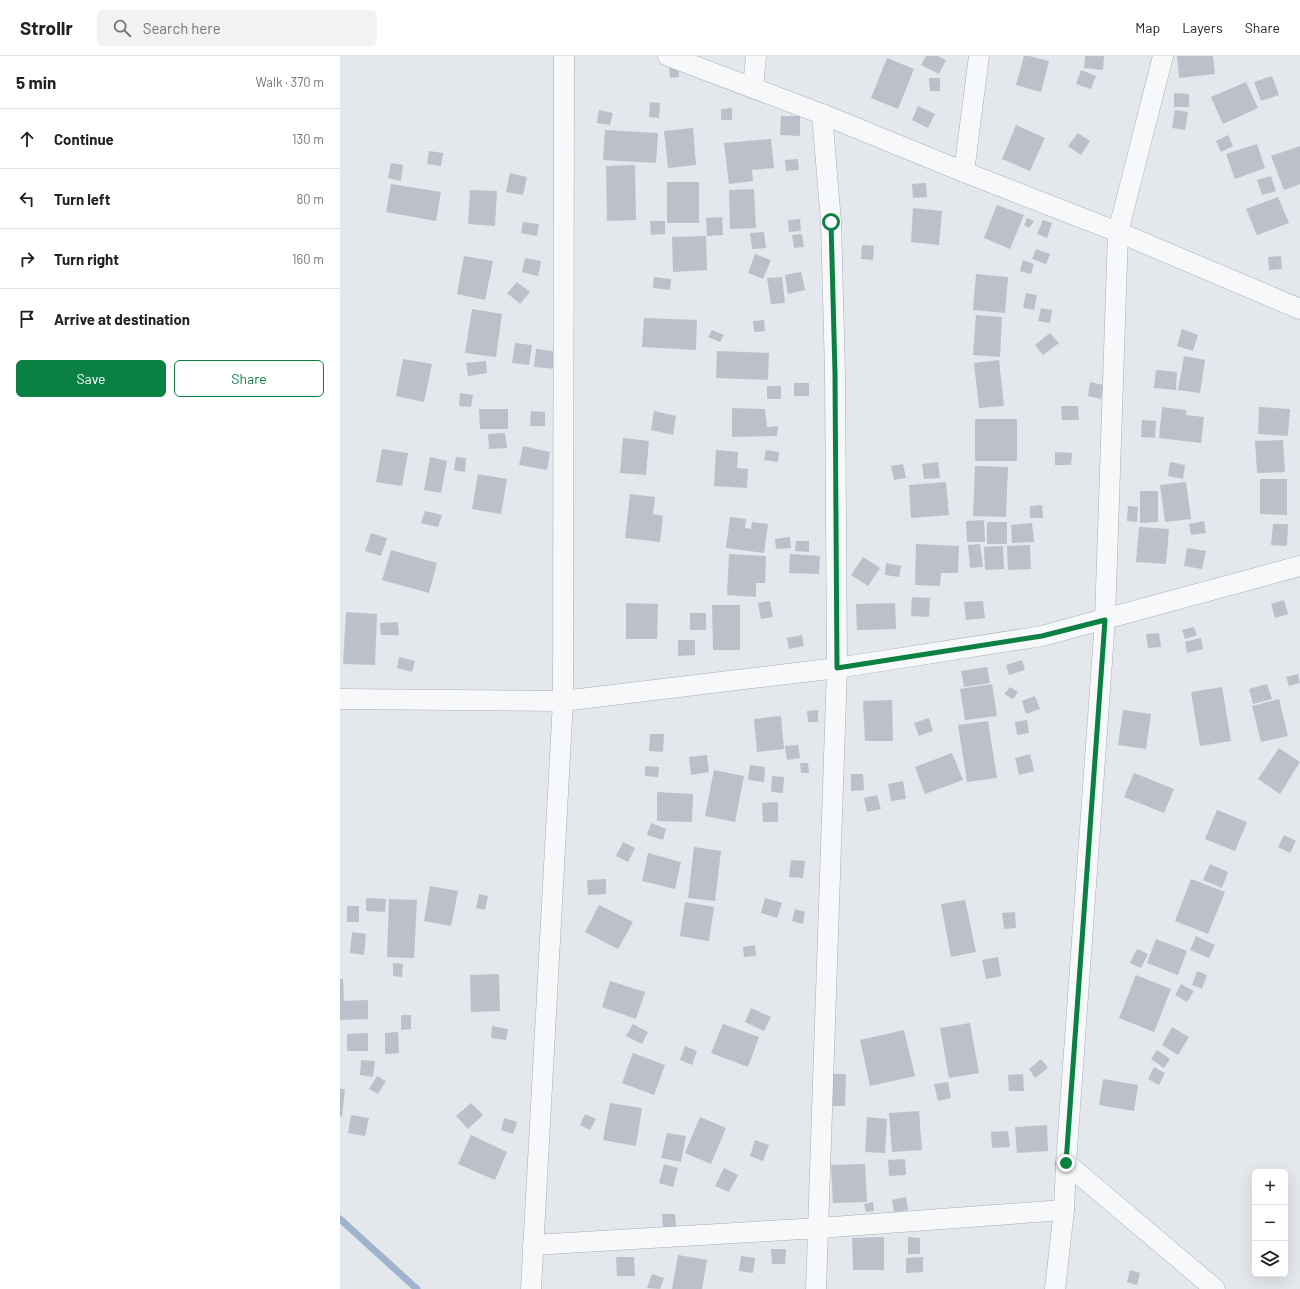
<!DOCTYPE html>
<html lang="en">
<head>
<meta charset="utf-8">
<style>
	body { margin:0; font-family:Barlow,sans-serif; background:#f2f2f2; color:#222 }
	.controls { position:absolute; right:12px; bottom:12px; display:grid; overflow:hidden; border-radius:6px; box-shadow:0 4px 16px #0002 }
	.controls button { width:36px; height:36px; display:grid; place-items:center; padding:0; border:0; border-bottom:1px solid #e0e0e0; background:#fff; color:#222; font:20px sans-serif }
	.stop { position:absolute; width:12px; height:12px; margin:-9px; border:3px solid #0b8043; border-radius:50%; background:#fff }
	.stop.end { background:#0b8043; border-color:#fff; box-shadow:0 1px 4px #0008 }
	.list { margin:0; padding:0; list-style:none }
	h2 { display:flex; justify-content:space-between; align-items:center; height:52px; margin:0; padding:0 16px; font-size:17px }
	h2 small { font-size:13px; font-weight:400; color:#767676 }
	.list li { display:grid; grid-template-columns:26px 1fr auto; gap:12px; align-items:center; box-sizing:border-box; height:60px; padding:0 16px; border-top:1px solid #e0e0e0 }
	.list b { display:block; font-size:15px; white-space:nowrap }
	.list em { font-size:13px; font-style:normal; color:#767676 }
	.actions { display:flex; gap:8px; padding:12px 16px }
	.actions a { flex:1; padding:9px 0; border:1px solid #0b8043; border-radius:6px; text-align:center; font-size:14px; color:#0b8043 }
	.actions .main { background:#0b8043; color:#fff }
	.icon { flex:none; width:22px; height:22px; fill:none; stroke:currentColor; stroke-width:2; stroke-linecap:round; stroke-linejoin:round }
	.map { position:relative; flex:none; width:960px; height:1233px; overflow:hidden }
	header { display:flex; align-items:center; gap:24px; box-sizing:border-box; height:56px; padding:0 20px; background:#fff; border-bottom:1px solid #e0e0e0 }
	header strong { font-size:19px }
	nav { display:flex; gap:22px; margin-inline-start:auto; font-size:14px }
	.search { width:280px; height:36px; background:#f2f2f2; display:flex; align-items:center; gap:10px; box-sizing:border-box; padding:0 14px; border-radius:6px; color:#767676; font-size:15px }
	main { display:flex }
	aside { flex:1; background:#fff }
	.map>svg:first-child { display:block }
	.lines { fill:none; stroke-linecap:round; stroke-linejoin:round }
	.stream { stroke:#9fb4cc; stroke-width:7 }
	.building { fill:#bbc0ca }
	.street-casing { stroke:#a9aeb7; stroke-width:21 }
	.street { stroke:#f7f8fa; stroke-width:20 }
	.route { stroke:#0b8043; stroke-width:5 }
</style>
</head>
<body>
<header>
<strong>Strollr</strong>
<div class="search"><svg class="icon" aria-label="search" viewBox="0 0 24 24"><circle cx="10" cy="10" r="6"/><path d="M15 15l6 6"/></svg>Search here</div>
<nav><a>Map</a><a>Layers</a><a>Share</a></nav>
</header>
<main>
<aside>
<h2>5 min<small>Walk · 370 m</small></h2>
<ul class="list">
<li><svg class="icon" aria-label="ahead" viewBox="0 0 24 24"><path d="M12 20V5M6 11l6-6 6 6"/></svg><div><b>Continue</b></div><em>130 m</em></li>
<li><svg class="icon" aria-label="left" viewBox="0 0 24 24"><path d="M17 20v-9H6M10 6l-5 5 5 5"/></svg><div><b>Turn left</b></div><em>80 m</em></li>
<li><svg class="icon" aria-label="right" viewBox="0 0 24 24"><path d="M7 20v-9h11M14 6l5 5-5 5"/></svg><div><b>Turn right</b></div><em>160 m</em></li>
<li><svg class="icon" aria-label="arrive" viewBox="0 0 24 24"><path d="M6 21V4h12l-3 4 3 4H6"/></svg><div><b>Arrive at destination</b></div></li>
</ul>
<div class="actions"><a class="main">Save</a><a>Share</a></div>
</aside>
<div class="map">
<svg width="960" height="1233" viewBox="0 0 960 1233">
	<rect width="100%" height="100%" fill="#e4e7ec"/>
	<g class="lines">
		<!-- stream -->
		<path class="stream" d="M0 1163 77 1233"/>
	</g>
	<!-- building -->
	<g class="building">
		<path d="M586 0H598L606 4 599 18 581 9Z"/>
		<path d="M684 0H689L709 5 701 36 676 29Z"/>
		<path d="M745 0H764L763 14 744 12Z"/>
		<path d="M837 0H873L875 18 839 22Z"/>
		<path d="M547 2 574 13 558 53 531 42Z"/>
		<path d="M338 9 339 21 330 22 329 10Z"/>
		<path d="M741 14 756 20 751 33 736 28Z"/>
		<path d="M932 20 939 39 921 45 914 26Z"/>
		<path d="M589 22H600V35H590Z"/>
		<path d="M906 26 918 52 883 68 871 41Z"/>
		<path d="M834 37 849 38V51H834Z"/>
		<path d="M310 46 320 47 319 62 309 61Z"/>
		<path d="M578 50 595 58 588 72 572 64Z"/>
		<path d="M392 52V64H381V53Z"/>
		<path d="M259 54 273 57 270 69 257 67Z"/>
		<path d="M835 54 848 56 845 74 832 72Z"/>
		<path d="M441 60H460V80L440 79Z"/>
		<path d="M676 69 705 82 690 115 662 103Z"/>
		<path d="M353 72 356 109 328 112 324 75Z"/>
		<path d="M265 74 318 77 316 107 263 104Z"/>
		<path d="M738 77 750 85 741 99 728 90Z"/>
		<path d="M888 79 893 90 881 96 876 85Z"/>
		<path d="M431 83 434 112 412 114 413 125 389 128 384 87Z"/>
		<path d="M917 88 925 112 895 123 886 98Z"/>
		<path d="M960 90V128L944 134 931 100Z"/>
		<path d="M89 95 103 97 101 110 87 108Z"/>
		<path d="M458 103 459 114 446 115 445 104Z"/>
		<path d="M51 107 63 109 61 125 48 122Z"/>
		<path d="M295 109 296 164 267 165 266 110Z"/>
		<path d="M170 117 187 121 183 139 166 136Z"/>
		<path d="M931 120 936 135 922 139 917 124Z"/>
		<rect x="327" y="126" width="32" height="41"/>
		<path d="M586 127 587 141 573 142 572 128Z"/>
		<path d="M51 128 101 136 96 165 46 156Z"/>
		<path d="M414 133 416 172 390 173 389 134Z"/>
		<path d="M130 134 157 135 155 170 128 168Z"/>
		<path d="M938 141 949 167 917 179 906 153Z"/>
		<path d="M657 149 684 159 670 193 644 182Z"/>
		<path d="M573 152 602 155 599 189 571 186Z"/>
		<path d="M382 161 383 179 367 180 366 162Z"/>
		<path d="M687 162 694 165 689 172 684 169Z"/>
		<path d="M460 163 461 175 449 176 448 164Z"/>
		<path d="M703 164 712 167 707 182 697 178Z"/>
		<path d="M310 165H325V178L311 179Z"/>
		<path d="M183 166 199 168 197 180 181 177Z"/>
		<path d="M424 176 426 192 412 193 410 177Z"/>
		<path d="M462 178 464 191 454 192 452 179Z"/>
		<path d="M366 180 367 214 333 216 332 181Z"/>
		<path d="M522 189 534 190 533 204 521 203Z"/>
		<path d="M696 193 710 198 706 208 692 203Z"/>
		<path d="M415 198 431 204 423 223 408 217Z"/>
		<path d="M124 200 153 205 145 244 117 238Z"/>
		<path d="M941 200 942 213 929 214 928 201Z"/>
		<path d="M185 202 201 205 198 220 182 216Z"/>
		<path d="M683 204 694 208 691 218 680 215Z"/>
		<path d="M461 216 465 234 448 238 445 219Z"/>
		<path d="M636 218 668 221 665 257 633 254Z"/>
		<path d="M314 221 331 223 330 234 313 232Z"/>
		<path d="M442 221 445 247 431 248 427 222Z"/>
		<path d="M177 226 190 236 180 248 167 237Z"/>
		<path d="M686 237 697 239 694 254 683 252Z"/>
		<path d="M701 252 712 254 710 267 698 265Z"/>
		<path d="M132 253 162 258 156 301 125 297Z"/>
		<path d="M636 259 662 261 660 301 633 299Z"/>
		<path d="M304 262 357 264 356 294 302 291Z"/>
		<path d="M424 264 425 275 414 276 413 265Z"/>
		<path d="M842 273 858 279 853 295 837 290Z"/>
		<path d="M372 274 384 279 380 286 368 281Z"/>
		<path d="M710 277 719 287 703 299 695 289Z"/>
		<path d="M175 287 192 289 189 309 172 307Z"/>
		<path d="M196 293 220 296 217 313 194 311Z"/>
		<path d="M377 295 429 297 428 324 376 322Z"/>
		<path d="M844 300 865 304 860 337 838 334Z"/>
		<path d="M63 303 92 308 84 346 56 340Z"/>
		<path d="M659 304 664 350 639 352 634 307Z"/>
		<path d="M146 305 147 317 128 320 126 307Z"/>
		<path d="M816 314 837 316 836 334 814 332Z"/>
		<path d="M750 326 763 329 761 343 748 340Z"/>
		<rect x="454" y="327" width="15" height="13"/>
		<rect x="427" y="330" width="14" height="13"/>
		<path d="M120 337 133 339 131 351 119 350Z"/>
		<path d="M721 350H738L739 364H722Z"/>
		<path d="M822 351 846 354V359L864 361 861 387 819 382Z"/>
		<path d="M919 351 950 353 948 380 918 378Z"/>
		<path d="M392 352 425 353 427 371 438 370 437 380 392 381Z"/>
		<path d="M139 353H168V373H140Z"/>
		<path d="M191 355 205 356V370H190Z"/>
		<path d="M314 355 336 360 333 379 311 374Z"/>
		<rect x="635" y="363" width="42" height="42"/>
		<path d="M802 364 816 365 815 382 801 381Z"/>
		<path d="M165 377 167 392 149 393 148 378Z"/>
		<path d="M283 382 309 385 306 419 280 417Z"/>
		<path d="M943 384 945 416 917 417 915 385Z"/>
		<path d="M183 390 210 396 207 414 179 409Z"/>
		<path d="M42 393 68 397 62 430 36 426Z"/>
		<path d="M376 394 398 396 397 412 408 413 407 432 374 430Z"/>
		<path d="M426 394 439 396 438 406 424 404Z"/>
		<path d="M715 396 732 397 731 409H715Z"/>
		<path d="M90 401 107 405 101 437 84 434Z"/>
		<path d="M116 401 126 402 125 416 114 414Z"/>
		<path d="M598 406 600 422 584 423 582 408Z"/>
		<path d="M830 406 845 409 843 423 828 420Z"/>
		<path d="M563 408 566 422 554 424 551 410Z"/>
		<path d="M635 410 668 411 666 461 633 460Z"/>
		<path d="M138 418 167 423 161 458 132 453Z"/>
		<path d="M920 423H947V459L920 458Z"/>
		<path d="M606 426 609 459 571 462 569 429Z"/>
		<path d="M846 426 851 463 825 466 820 429Z"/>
		<path d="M800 435H818V466L800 467Z"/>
		<path d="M290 438 315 441 313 458 323 460 320 486 285 482Z"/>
		<path d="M702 449 703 462H690V450Z"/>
		<path d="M788 450 798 451 797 466 787 465Z"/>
		<path d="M85 455 102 459 98 471 81 467Z"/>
		<path d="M390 461 406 463 405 472 411 473 412 466 428 468 424 497 386 492Z"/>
		<path d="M644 464 645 486H627L626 465Z"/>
		<path d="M864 465 866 477 851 479 849 468Z"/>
		<rect x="647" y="466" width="20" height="22"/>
		<path d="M692 467 694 486 672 487 671 469Z"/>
		<path d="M933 468H948L947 490 931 489Z"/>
		<path d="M799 471 829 473 826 508 796 506Z"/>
		<path d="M31 477 47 482 41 500 25 495Z"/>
		<path d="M450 481 451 492 436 493 435 483Z"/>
		<path d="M456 485H469V496L455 495Z"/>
		<path d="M576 488 619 490 618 517H601L600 530 575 529Z"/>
		<path d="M640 488 643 511 630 512 628 489Z"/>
		<path d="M690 489 691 513 668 514 667 490Z"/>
		<path d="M663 490 664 513 645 514 644 491Z"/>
		<path d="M847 492 866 495 862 513 844 510Z"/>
		<path d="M51 494 97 507 89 537 42 524Z"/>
		<path d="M389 498 426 500 425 527H416V541L387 539Z"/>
		<path d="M450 498 480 500 479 518 449 517Z"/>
		<path d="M523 501 540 512 528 530 511 519Z"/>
		<path d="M546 507 561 510 559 521 545 519Z"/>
		<path d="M572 541 590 542 589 561 571 560Z"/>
		<path d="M944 544 948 558 935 562 931 548Z"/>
		<path d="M430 545 433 561 421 563 418 547Z"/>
		<path d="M643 545 645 562 626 564 624 546Z"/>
		<path d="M286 547 318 548 317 583H286Z"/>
		<path d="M555 547 556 573 517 574 516 548Z"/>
		<path d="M372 549H400V594H373Z"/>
		<path d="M6 556 37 558 35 609 3 608Z"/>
		<rect x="350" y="557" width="16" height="17"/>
		<path d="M58 566 59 579H41L40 567Z"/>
		<path d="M854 571 857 579 845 583 842 574Z"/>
		<path d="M819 577 821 591 808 592 806 578Z"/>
		<path d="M462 579 464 590 449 593 447 582Z"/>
		<path d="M861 582 863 593 847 597 845 586Z"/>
		<path d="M338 584H355V599L338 600Z"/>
		<path d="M59 601 75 605 72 616 57 612Z"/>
		<path d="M682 604 685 614 669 619 666 609Z"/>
		<path d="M647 611 650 627 624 631 621 615Z"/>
		<path d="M958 618 960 627 949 630 946 621Z"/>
		<path d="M652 628 657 660 625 664 620 633Z"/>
		<path d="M927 628 932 643 913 648 909 633Z"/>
		<path d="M670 631 678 636 673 643 664 638Z"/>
		<path d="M882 631 891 685 860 690 851 636Z"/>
		<path d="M695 640 700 653 686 658 682 645Z"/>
		<path d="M939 643 948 680 921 686 912 650Z"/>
		<path d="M552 644 553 685H525L523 645Z"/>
		<path d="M478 654V666H468L467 655Z"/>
		<path d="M783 654 811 658 806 693 778 689Z"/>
		<path d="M441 660 444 693 417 696 414 663Z"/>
		<path d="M589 662 593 675 579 680 574 667Z"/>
		<path d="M687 664 689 677 677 679 675 666Z"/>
		<path d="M648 665 657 722 627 726 618 669Z"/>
		<path d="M310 678H324L323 696 309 695Z"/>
		<path d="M458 689 460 702 447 704 445 690Z"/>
		<path d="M939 692 960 706 940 738 918 723Z"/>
		<path d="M612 697 623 724 585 738 575 711Z"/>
		<path d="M690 698 694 715 679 719 675 702Z"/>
		<path d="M367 699 369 716 351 719 349 701Z"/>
		<path d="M460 707H468L469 717H461Z"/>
		<path d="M410 709 425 711 424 726 408 724Z"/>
		<path d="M305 710 319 711 318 721 305 720Z"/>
		<path d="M374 714 404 720 395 766 365 760Z"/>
		<path d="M794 717 834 733 824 757 784 741Z"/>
		<path d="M511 718H523L524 734 511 735Z"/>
		<path d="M432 720 444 721 443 737 431 736Z"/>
		<path d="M563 725 566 743 551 745 548 728Z"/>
		<path d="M317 736 353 738 352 766 317 765Z"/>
		<path d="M537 739 541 753 527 756 524 742Z"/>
		<path d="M438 746V766H423L422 747Z"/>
		<path d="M877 754 907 766 895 795 865 783Z"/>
		<path d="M311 767 326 773 323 784 307 779Z"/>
		<path d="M944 779 956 785 950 797 938 791Z"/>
		<path d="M283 786 295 792 288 806 276 800Z"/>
		<path d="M354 791 381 795 375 845 348 842Z"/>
		<path d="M308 797 341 806 335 833 302 825Z"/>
		<path d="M451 804 465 805 463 822 449 821Z"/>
		<path d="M870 808 888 816 882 832 863 824Z"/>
		<path d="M266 823V838L248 839 247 824Z"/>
		<path d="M851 823 885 836 868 878 835 865Z"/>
		<path d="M90 830 118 835 111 870 84 865Z"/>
		<path d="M139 838 148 840 145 854 136 852Z"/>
		<path d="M26 842 46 843 45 856 26 855Z"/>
		<path d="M425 842 442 847 437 862 421 857Z"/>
		<path d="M49 843 77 844 74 902 47 901Z"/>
		<path d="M625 844 636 896 611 901 601 848Z"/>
		<path d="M345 846 374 851 369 885 340 880Z"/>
		<path d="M259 849 293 866 278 893 245 876Z"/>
		<rect x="7" y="850" width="12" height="16"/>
		<path d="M455 853 465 856 463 868 452 865Z"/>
		<path d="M675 856 676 872 664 873 662 857Z"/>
		<path d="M12 876 26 878 24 899 10 897Z"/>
		<path d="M856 880 875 889 869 902 850 894Z"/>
		<path d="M816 883 847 895 838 919 807 907Z"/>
		<path d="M415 889 416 900 404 901 403 891Z"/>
		<path d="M797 893 808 898 801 912 790 907Z"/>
		<path d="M658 901 661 920 646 923 642 904Z"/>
		<path d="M53 907 63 908 62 921 53 920Z"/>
		<path d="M857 915 867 919 862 933 852 929Z"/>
		<path d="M159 918 160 955 131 956 130 919Z"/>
		<path d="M796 919 831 933 814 976 779 962Z"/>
		<path d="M0 923H3L4 945 28 944V963L0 964Z"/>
		<path d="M270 925 305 936 296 963 262 951Z"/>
		<path d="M841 928 854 935 847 946 835 939Z"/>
		<path d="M411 952 431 961 424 975 405 966Z"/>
		<path d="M61 959H71V973L61 974Z"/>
		<path d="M630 967 639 1017 609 1022 600 972Z"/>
		<path d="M293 968 308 976 302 988 286 980Z"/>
		<path d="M383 968 419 981 408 1011 371 997Z"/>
		<path d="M152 970 168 973 166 984 151 982Z"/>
		<path d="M832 971 849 981 838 999 822 989Z"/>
		<path d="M564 974 575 1020 530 1030 520 984Z"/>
		<path d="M58 976 59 997 45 998V977Z"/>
		<path d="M28 977V995H7V978Z"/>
		<path d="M345 990 357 995 352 1009 340 1004Z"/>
		<path d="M817 994 830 1003 824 1012 811 1003Z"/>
		<path d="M293 997 325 1009 314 1039 282 1027Z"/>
		<path d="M701 1003 708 1012 695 1022 689 1013Z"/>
		<path d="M21 1004 35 1005 33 1021 20 1019Z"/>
		<path d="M814 1011 825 1017 819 1029 808 1023Z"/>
		<path d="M487 1018H506L505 1050H486Z"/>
		<path d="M683 1018 684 1035H669L668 1019Z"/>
		<path d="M37 1020 46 1025 38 1038 29 1033Z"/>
		<path d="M763 1023 798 1029 794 1055 759 1049Z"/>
		<path d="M608 1026 611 1042 598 1045 594 1028Z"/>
		<path d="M0 1033H5L2 1061 0 1060Z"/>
		<path d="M131 1047 143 1059 128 1073 116 1060Z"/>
		<path d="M270 1047 302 1052 296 1090 263 1084Z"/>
		<path d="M579 1055 582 1094 552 1096 549 1057Z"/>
		<path d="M245 1058 256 1063 250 1074 240 1069Z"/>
		<path d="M11 1059 29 1062 25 1080 8 1077Z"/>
		<path d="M360 1061 386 1072 371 1108 345 1097Z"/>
		<path d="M527 1061 547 1063 545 1097 525 1096Z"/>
		<path d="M164 1062 177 1066 173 1078 161 1074Z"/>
		<path d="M707 1069 708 1095 677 1097 675 1071Z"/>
		<path d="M668 1075 670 1091 652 1092 651 1076Z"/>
		<path d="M327 1077 346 1080 341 1106 321 1102Z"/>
		<path d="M131 1079 167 1096 155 1124 118 1108Z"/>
		<path d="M415 1084 429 1089 423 1105 410 1100Z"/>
		<path d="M565 1103 566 1119 549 1120 548 1104Z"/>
		<path d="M324 1108 338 1112 333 1131 319 1127Z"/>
		<path d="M525 1108 527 1146 493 1147 491 1109Z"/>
		<path d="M384 1112 398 1119 389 1136 375 1130Z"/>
		<path d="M566 1141 568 1154 554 1156 552 1144Z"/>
		<path d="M533 1146 534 1155 526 1156 524 1148Z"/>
		<path d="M322 1158H335L336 1171 323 1172Z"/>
		<path d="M544 1181V1214H513L512 1182Z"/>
		<path d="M568 1181 580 1182V1198H568Z"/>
		<path d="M431 1193H446L445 1208H432Z"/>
		<path d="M338 1199 367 1204 362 1233H332Z"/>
		<path d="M401 1200 415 1202 413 1217 399 1215Z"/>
		<path d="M276 1201H294L295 1220H277Z"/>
		<path d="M583 1201V1216L566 1217V1202Z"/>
		<path d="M790 1214 800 1217 797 1229 787 1226Z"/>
		<path d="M312 1218 324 1222 320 1233 307 1232Z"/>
	</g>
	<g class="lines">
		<defs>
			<g id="street">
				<path d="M328 0 482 58 624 116 778 176 960 253"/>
				<path d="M413 31 416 0"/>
				<path d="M624 116 639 0"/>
				<path d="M0 643 223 645 497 612 702 580 960 510"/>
				<path d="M726 1107 875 1233"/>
				<path d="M193 1189 479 1172 724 1154"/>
				<path d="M191 1233 223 645 224 0"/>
				<path d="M476 1233 497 612 495 317 491 166 482 58"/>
				<path d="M715 1233 724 1154 726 1107 765 564 778 176 823 0"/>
			</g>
		</defs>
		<!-- street casing -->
		<use href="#street" class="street-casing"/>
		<!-- street -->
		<use href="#street" class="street"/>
	</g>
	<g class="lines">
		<!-- route -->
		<path class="route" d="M491 166 495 317 497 612 702 580 765 564 726 1107"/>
	</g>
</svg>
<div class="controls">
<button>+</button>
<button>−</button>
<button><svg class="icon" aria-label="layers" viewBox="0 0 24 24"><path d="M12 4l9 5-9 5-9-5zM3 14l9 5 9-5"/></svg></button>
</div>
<div class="stop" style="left:491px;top:166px"></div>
<div class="stop end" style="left:726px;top:1107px"></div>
</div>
</main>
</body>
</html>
